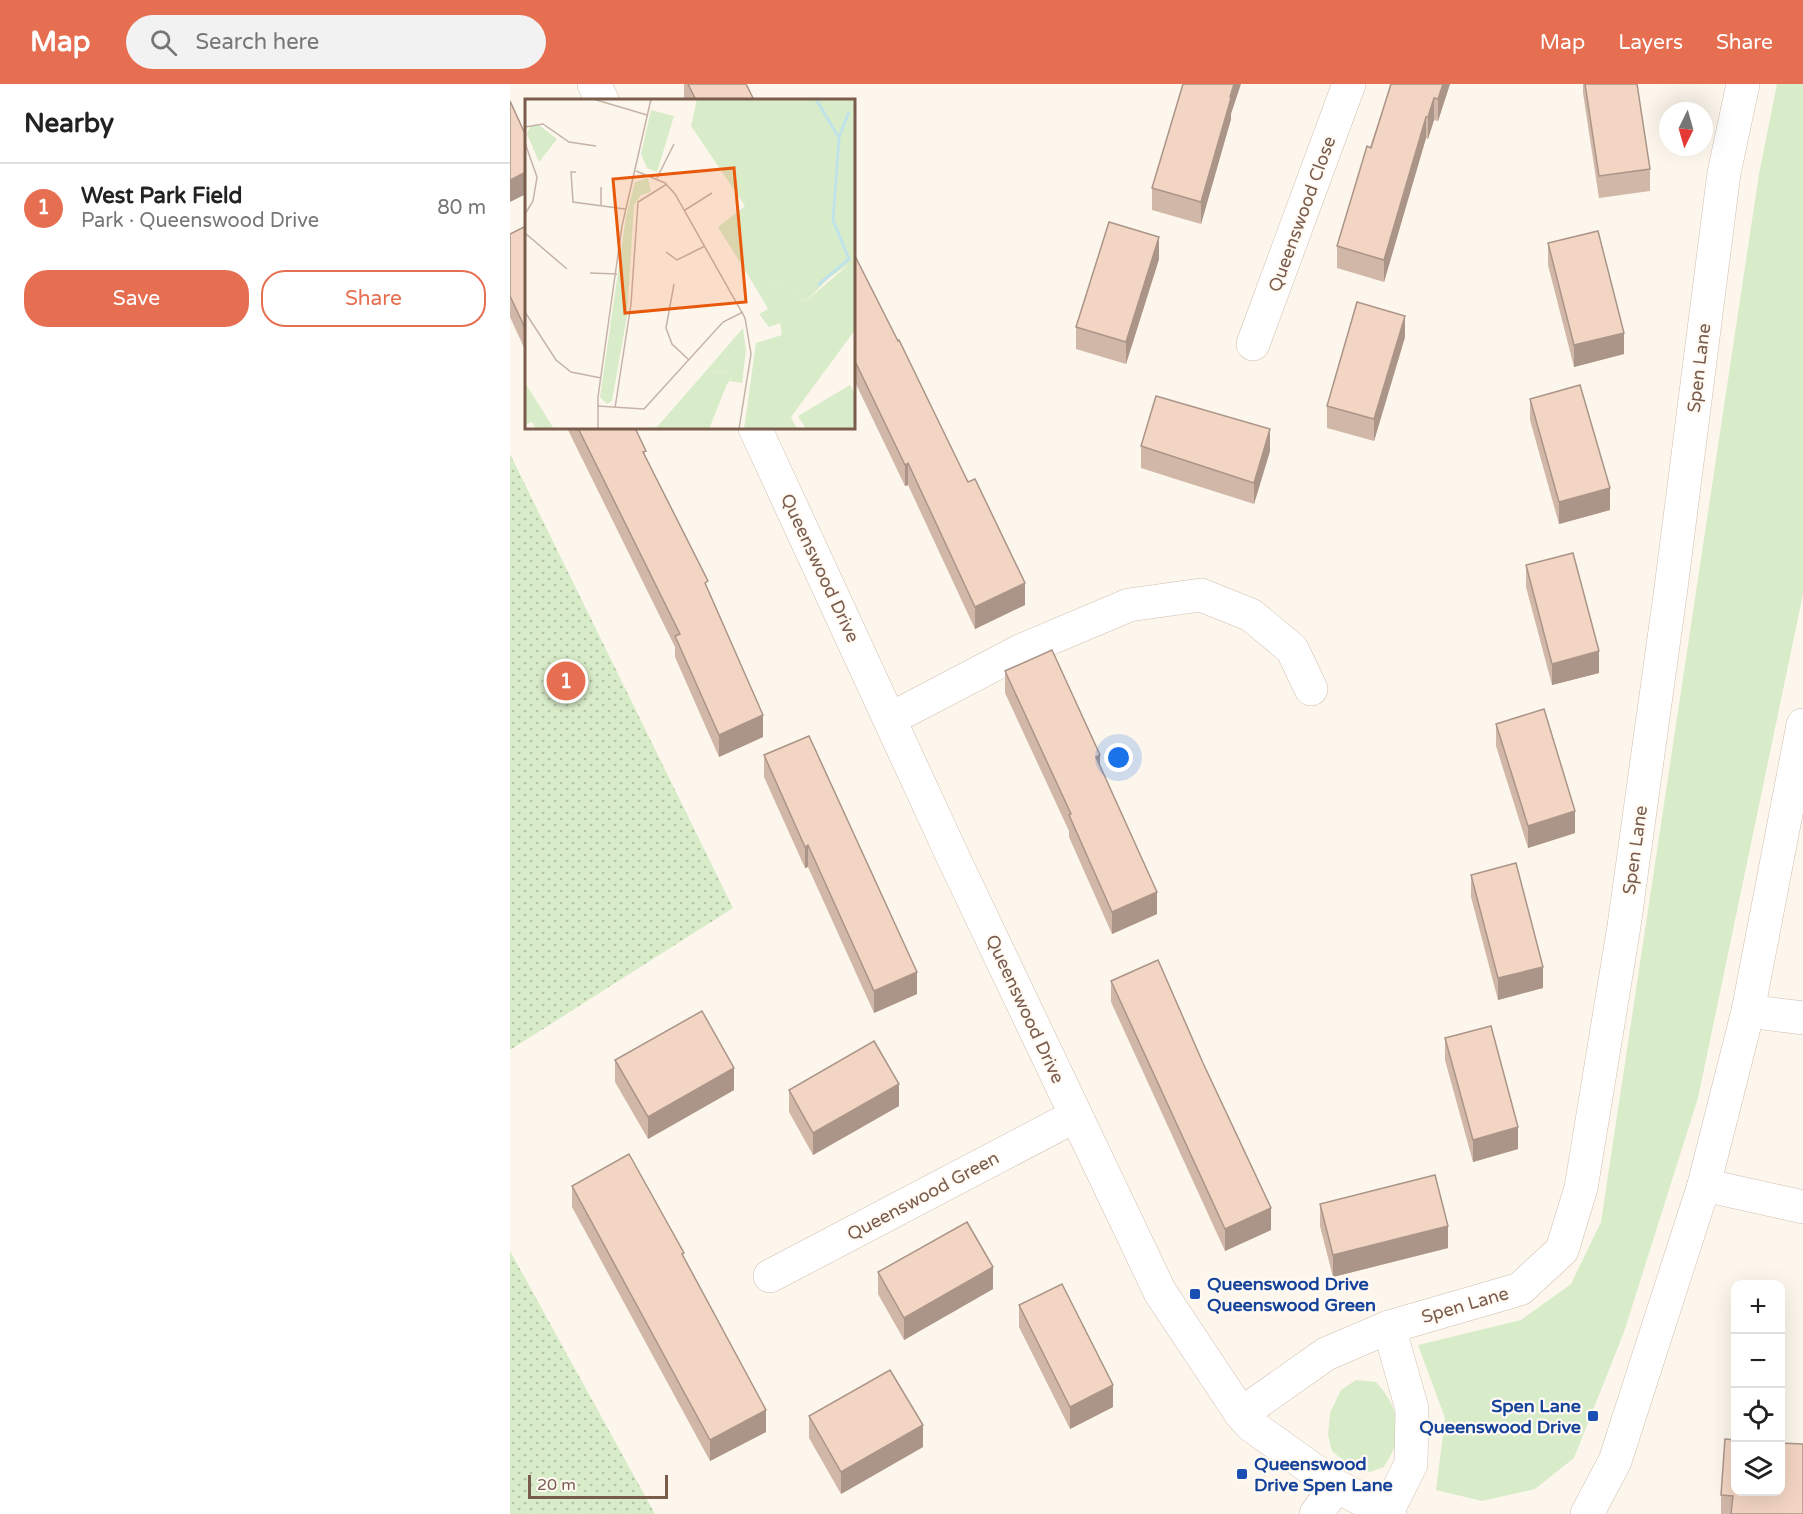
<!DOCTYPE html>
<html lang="en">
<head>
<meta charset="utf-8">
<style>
	body { margin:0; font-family:"Varela Round",sans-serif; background:#f2f2f2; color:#222 }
	.controls { position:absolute; right:18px; bottom:18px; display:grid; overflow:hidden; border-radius:12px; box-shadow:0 6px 24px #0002 }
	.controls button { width:54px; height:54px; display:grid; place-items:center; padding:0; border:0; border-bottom:2px solid #e0e0e0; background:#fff; color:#222; font:30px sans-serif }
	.compass { position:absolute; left:1149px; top:18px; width:54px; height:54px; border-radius:50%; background:#fff; box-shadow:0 6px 24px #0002; rotate:185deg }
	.scale { position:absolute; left:18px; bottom:15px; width:140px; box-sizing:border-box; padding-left:6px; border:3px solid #7a5c4d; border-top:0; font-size:16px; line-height:21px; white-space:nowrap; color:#7a5c4d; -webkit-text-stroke:4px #fffaf3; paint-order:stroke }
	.you { position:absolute; left:609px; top:674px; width:21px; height:21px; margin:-15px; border:4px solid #fff; border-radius:50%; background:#1a73e8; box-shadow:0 0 0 9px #1a73e833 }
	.badge { display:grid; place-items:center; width:39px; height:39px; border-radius:50%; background:#e76f51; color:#fff; font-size:20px; font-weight:700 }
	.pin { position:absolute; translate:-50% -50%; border:3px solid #fff; box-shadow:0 2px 6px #0006 }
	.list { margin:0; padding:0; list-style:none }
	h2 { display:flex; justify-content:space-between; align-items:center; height:78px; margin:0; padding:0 24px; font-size:26px }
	h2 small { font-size:20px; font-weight:400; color:#767676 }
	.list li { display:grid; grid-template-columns:39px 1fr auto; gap:18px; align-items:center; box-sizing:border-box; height:90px; padding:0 24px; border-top:2px solid #e0e0e0 }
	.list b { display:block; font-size:22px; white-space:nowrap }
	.list p { margin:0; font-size:20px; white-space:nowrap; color:#767676 }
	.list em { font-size:20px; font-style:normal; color:#767676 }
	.actions { display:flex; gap:12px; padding:18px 24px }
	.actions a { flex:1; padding:14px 0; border:2px solid #e76f51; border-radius:24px; text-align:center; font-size:21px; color:#e76f51 }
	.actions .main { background:#e76f51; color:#fff }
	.icon { flex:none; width:33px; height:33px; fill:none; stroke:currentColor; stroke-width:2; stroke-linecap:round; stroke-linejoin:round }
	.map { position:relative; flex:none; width:1293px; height:1430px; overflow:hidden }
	header { display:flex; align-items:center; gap:36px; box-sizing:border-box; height:84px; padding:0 30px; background:#e76f51; color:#fff }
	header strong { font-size:28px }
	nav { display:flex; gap:33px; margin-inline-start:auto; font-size:21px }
	.search { width:420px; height:54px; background:#f2f2f2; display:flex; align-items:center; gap:15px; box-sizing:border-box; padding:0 21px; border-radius:33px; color:#767676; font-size:22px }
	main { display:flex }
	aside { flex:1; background:#fff }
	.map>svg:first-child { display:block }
	.green { fill:#d8ecc9 }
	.park { fill:url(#park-dots) }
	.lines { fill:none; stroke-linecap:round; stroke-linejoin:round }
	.minor-casing { stroke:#d1beb0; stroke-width:34 }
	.minor { stroke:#fff; stroke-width:33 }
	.wall { fill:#d1b7a8 }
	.shaded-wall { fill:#aa9588 }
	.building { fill:#f3d5c3; stroke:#aa9588; stroke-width:1.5 }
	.transit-dot { fill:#1a4fb4; stroke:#fffaf3; stroke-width:2 }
	.labels { text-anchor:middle; stroke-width:4.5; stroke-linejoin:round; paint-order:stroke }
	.street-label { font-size:18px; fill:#7a5c4d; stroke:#fffaf3 }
	.transit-label { font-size:18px; font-weight:bold; fill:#164399; stroke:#fffaf3; text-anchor:start }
	.inset-river { fill:none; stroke:#bfe3e8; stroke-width:3 }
	.inset-road { fill:none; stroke:#c5b3a7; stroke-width:1.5 }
	.view { fill:#e8590c; fill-opacity:0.15; stroke:#e8590c; stroke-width:3 }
	.inset-edge { fill:none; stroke:#7a5c4d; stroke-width:3 }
</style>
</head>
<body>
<header>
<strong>Map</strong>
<div class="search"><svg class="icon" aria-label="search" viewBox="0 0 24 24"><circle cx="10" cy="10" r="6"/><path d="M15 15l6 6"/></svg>Search here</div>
<nav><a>Map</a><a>Layers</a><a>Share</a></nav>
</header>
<main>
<aside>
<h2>Nearby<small></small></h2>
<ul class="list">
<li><span class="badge">1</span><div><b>West Park Field</b><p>Park · Queenswood Drive</p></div><em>80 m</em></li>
</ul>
<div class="actions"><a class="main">Save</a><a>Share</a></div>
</aside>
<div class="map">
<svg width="1293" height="1430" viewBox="0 0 1293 1430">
	<defs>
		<pattern id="park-dots" width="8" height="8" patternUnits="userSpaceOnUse" patternTransform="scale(1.5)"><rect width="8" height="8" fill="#d8ecc9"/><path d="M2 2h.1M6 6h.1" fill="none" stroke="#b4c2a5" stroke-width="1.8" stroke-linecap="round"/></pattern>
	</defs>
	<rect width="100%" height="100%" fill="#fdf6ec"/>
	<!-- green -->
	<g class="green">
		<path d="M1267 0H1293V510L1188 1014 1114 1248 1064 1374 1025 1405 972 1417 926 1406 935 1334 908 1261 1011 1236 1061 1200 1091 1138 1249 90Z"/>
		<path d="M846 1296 866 1298C882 1316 892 1335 885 1361 883 1368 878 1376 874 1383L860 1388 840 1382 822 1367 818 1351 820 1329 831 1306Z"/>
	</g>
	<!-- park -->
	<g class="park">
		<path d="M0 370 223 824 0 966Z"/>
		<path d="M0 1167 145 1430H0Z"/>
	</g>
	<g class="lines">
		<defs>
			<g id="minor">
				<path d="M84 0 92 16"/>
				<path d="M743 260 839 0"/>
				<path d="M245 344 443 773 650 1208 731 1330 742 1342 826 1402 880 1430"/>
				<path d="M380 635 510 567 619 521 691 511 741 531 782 565 801 605"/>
				<path d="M1238 927 1293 934"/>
				<path d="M1194 1101 1293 1123"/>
				<path d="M260 1192 565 1032"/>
				<path d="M731 1330 816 1270 879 1243 1010 1205 1052 1166 1071 1104 1114 842 1161 504 1214 89 1233 0"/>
				<path d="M877 1428 901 1380 902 1325 879 1243"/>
				<path d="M806 1430 826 1402"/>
				<path d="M1077 1430 1105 1377 1194 1101 1238 927 1293 641"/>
			</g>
		</defs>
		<!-- minor casing -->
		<use href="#minor" class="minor-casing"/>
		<!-- minor -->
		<use href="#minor" class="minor"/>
	</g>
	<!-- wall -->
	<g class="wall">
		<path d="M174 0H236L244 16H175L174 14Z"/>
		<path d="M881 0H940L928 37 924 36 918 55 916 54 874 198 827 184V162Z"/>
		<path d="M1073 0H1127L1140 85V107L1089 114 1073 9Z"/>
		<path d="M721 30V35L691 140 642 126V104Z"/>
		<path d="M16 142V268L0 233V150Z"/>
		<path d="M1038 159 1114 270 1064 283 1038 181Z"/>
		<path d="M344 170 515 521 465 545 398 401 395 402 344 296Z"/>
		<path d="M649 175 616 280 566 265V243Z"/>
		<path d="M895 253 864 357 817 344V322Z"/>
		<path d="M1020 315 1100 426 1049 440 1020 336Z"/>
		<path d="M57 344H125L136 373 198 506 253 653 209 673 165 573V563Z"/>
		<path d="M631 362 760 367 744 420 631 384Z"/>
		<path d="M1016 481 1089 589 1042 601 1016 503Z"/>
		<path d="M495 587 590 682 647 830 602 850 559 753V747L495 609Z"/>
		<path d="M986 640 1065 749 1018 764 986 662Z"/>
		<path d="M254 671 407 910 364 929 298 783 295 784 254 693Z"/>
		<path d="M961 791 1033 904 988 916 961 813Z"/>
		<path d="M601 897 761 1146 715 1167 601 918Z"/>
		<path d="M935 954 1008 1065 963 1078 935 976Z"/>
		<path d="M105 976 224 1006 138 1055 105 998Z"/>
		<path d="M279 1006 389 1022 303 1071 279 1028Z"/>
		<path d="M62 1102 174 1174 256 1348 200 1377 62 1123Z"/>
		<path d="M810 1120 938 1164 823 1193 810 1142Z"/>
		<path d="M368 1188 483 1205 394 1256 368 1210Z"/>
		<path d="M509 1221 603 1323 560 1345 509 1243Z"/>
		<path d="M299 1332 413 1363 331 1410 299 1354Z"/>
		<path d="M1293 1360V1430H1211V1411Z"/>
	</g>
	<!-- shaded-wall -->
	<g class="shaded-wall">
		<path d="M724 0H731L721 30V35L691 140V118Z"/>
		<path d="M933 0H940L928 37V15Z"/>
		<path d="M924 14V36L918 55V33Z"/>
		<path d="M916 33V54L874 198V176Z"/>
		<path d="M16 88V110L0 118V96Z"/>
		<path d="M649 153V175L616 280V258Z"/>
		<path d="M895 232V253L864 357V335Z"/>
		<path d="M1114 249V270L1064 283V261Z"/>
		<path d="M760 345V367L744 420V399Z"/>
		<path d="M398 379V401L395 402V381Z"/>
		<path d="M1100 404V426L1049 440V418Z"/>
		<path d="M515 499V521L465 545V523Z"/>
		<path d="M1089 567V589L1042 601V580Z"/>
		<path d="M253 631V653L209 673V651Z"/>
		<path d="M590 671V693L586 673Z"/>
		<path d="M1065 727V749L1018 764V742Z"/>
		<path d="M298 761V783L295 784V763Z"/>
		<path d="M647 808V830L602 850V828Z"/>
		<path d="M1033 883V904L988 916V894Z"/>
		<path d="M407 888V910L364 929V907Z"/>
		<path d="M224 984V1006L138 1055V1033Z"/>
		<path d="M389 1000V1022L303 1071V1049Z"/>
		<path d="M1008 1043V1065L963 1078V1056Z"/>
		<path d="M761 1124V1146L715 1167V1145Z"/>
		<path d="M938 1142V1164L823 1193V1171Z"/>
		<path d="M483 1183V1205L394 1256V1234Z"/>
		<path d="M603 1301V1323L560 1345V1323Z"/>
		<path d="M256 1326V1348L200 1377V1356Z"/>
		<path d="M413 1341V1363L331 1410V1388Z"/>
	</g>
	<!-- building -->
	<g class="building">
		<path d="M178 0H236L244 16H186Z"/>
		<path d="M673 0H724L720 13 721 14 691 118 642 104Z"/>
		<path d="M881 0H933L928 15 924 14 918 33H916L874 176 827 162 857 62 861 64Z"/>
		<path d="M1075 0H1127L1140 85 1089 92Z"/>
		<path d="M0 17 16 52V88L0 96Z"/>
		<path d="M599 138 649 153 616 258 566 243Z"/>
		<path d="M16 142V246L0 212V150Z"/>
		<path d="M1088 147 1114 249 1064 261 1038 159Z"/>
		<path d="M344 170 388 257 389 256 458 398 465 395 515 499 465 523 398 379 395 381 344 275Z"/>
		<path d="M847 218 895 232 864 335 817 322Z"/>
		<path d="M1070 301 1100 404 1049 418 1020 315Z"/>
		<path d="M646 312 760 345 744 399 631 362Z"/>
		<path d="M68 344H125L136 367 133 368 198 497 195 499 253 631 209 651 165 552 170 550Z"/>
		<path d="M1063 469 1089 567 1042 580 1016 481Z"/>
		<path d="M542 566 590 671 586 673 647 808 602 828 559 731 561 730 495 587Z"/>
		<path d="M1034 625 1065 727 1018 742 986 640Z"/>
		<path d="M299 652 407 888 364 907 298 761 295 763 254 671Z"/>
		<path d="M1006 779 1033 883 988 894 961 791Z"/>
		<path d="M648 876 693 979 761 1124 715 1145 601 897Z"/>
		<path d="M192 927 224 984 138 1033 105 976Z"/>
		<path d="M981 942 1008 1043 963 1056 935 954Z"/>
		<path d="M364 957 389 1000 303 1049 279 1006Z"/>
		<path d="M119 1070 174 1169 172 1170 256 1326 200 1356 62 1102Z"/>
		<path d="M925 1091 938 1142 823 1171 810 1120Z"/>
		<path d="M457 1138 483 1183 394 1234 368 1188Z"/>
		<path d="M552 1200 603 1301 560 1323 509 1221Z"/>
		<path d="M380 1286 413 1341 331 1388 299 1332Z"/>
		<path d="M1215 1355 1226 1356V1407H1270V1359L1293 1360V1430H1221L1223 1412 1211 1411Z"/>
	</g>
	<!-- markers -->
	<g class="transit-dot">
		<rect x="679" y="1204" width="12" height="12" rx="3"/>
		<rect x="1077" y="1326" width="12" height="12" rx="3"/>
		<rect x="726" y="1384" width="12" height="12" rx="3"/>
	</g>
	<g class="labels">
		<!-- street labels -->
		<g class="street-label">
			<text transform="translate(792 130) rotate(-70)" y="6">Queenswood Close</text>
			<text transform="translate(1189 284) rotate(-83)" y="6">Spen Lane</text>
			<text transform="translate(310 484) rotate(65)" y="6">Queenswood Drive</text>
			<text transform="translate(1125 766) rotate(-82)" y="6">Spen Lane</text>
			<text transform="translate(515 925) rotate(65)" y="6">Queenswood Drive</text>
			<text transform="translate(413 1112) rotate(-28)" y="6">Queenswood Green</text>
			<text transform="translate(955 1221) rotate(-16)" y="6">Spen Lane</text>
		</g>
		<!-- transit labels -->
		<g class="transit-label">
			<text x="697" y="1206">Queenswood Drive<tspan x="697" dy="21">Queenswood Green</tspan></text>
			<text x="1071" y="1328" text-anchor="end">Spen Lane<tspan x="1071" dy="21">Queenswood Drive</tspan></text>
			<text x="744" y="1386">Queenswood<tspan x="744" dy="21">Drive Spen Lane</tspan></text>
		</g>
	</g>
	<!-- overview -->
	<g transform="translate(15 15)">
		<rect width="330" height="330" fill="#fdf6ec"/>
		<path d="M126 11 149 17 132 73 122 69 116 55ZM14 26 32 40 14 63 2 35 5 28ZM123 79 126 93 116 96 109 106 102 217 87 302 82 305 75 298 101 118 110 83ZM218 229 221 251 217 284 205 282 211 272 180 273ZM325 286 330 295V330H281L273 317Z" fill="#d8ecc9"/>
		<path d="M324 147 330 161V231L266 318 272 330H219L231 244 257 236 255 224 244 228 234 215 243 210 232 191 259 184 280 203 323 166ZM212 272 202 285 184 330H112L132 328 180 273ZM0 284 16 309 29 330H11L7 323 0 326Z" fill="#d8ecc9"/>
		<path d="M172 0H330V161L304 179 280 203 259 184 232 191 193 128 220 107 166 27Z" fill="#d8ecc9"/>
		<path class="inset-river" d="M291 0 314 39 308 121 324 160 293 186M314 38 324 13"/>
		<path class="inset-road" d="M68 0 122 16M0 28 18 25 44 43 71 47M0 44 12 78 8 102 0 115M111 72 140 84 150 95 220 219 226 255 214 330M51 73H46L48 103 100 110M132 79 149 45M76 107V88M160 111 187 94M0 134 42 170M141 153 152 161 180 147M65 174 92 175M149 185 141 229 147 245 164 261M0 213 31 261 46 273 76 279M72 307 119 310 198 223 218 213M90 309 106 205 113 103 142 85M73 330V298L97 127 126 0"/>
		<path class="view" d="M209 69 221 203 100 214 88 80Z"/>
		<rect width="330" height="330" class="inset-edge"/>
	</g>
</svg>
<div class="controls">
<button>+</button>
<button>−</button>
<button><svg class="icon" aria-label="locate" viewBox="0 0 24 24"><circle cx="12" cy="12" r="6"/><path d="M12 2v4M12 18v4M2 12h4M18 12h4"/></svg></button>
<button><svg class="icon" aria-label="layers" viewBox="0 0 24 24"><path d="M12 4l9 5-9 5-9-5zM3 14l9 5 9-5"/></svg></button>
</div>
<svg class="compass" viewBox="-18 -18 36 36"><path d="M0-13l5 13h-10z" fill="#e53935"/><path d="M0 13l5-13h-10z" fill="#767676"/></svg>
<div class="scale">20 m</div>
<div class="you"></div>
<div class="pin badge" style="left:56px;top:597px">1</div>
</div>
</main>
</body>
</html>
